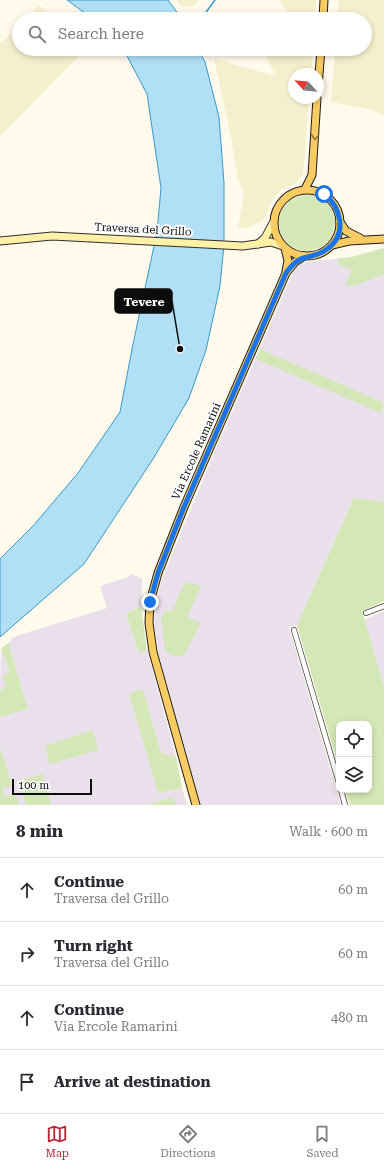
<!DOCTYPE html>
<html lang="en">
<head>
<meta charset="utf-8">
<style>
	body { margin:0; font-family:"Roboto Serif",serif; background:#f7f7f7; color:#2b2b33 }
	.controls { position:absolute; right:12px; bottom:12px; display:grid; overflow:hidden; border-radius:8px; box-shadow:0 2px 6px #0003 }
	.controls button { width:36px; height:36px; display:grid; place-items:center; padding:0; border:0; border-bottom:1px solid #e1e1e2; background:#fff; color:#2b2b33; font:20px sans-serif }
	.compass { position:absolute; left:288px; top:68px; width:36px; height:36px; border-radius:50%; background:#fff; box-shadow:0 2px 6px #0003; rotate:296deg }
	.scale { position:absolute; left:12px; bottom:10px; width:80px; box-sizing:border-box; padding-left:4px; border:2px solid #0c0c0c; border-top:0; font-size:11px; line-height:14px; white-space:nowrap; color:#0c0c0c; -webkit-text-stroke:3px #fff; paint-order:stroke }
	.stop { position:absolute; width:12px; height:12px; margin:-9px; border:3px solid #1a73e8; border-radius:50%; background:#fff }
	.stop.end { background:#1a73e8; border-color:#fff; box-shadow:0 1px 4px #0008 }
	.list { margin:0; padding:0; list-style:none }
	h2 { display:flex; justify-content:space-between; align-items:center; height:52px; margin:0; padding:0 16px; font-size:17px }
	h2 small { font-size:13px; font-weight:400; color:#7c7c81 }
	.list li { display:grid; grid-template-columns:26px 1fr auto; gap:12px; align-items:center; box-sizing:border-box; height:64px; padding:0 16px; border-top:1px solid #e1e1e2 }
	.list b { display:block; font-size:15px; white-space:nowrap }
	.list p { margin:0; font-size:13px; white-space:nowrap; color:#7c7c81 }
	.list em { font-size:13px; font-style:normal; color:#7c7c81 }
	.icon { flex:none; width:22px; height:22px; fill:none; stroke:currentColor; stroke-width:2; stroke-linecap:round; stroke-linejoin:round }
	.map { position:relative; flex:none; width:384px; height:805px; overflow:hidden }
	.search { position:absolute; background:#fff; box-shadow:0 2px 6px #0003; left:12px; right:12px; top:12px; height:44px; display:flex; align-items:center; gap:10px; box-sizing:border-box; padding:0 14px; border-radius:22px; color:#7c7c81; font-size:15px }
	.sheet { height:308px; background:#fff }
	nav { display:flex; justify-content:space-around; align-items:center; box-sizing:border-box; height:56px; border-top:1px solid #e1e1e2; background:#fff; font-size:11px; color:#7c7c81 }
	nav a { display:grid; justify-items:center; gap:2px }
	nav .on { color:#bb2534 }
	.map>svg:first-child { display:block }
	.industrial { fill:#e9e0eb }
	.farmland { fill:#f4efcc }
	.green { fill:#d3e8b6 }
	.water { fill:#b1dff6; stroke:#3899cc }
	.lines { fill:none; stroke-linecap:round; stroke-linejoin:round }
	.stream { stroke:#3899cc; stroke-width:1.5 }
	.minor-casing { stroke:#3f3f3f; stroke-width:6 }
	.secondary-casing { stroke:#2e2e2e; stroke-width:9 }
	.primary-casing { stroke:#1d1d1d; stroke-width:9 }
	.minor { stroke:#fff; stroke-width:4.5 }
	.secondary { stroke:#fef0a7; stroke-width:7 }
	.primary { stroke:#f8cc63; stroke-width:7 }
	.oneway { stroke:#8e763c }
	.route { stroke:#1a73e8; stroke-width:5 }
	.labels { text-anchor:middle; stroke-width:4; stroke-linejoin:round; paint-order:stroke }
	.street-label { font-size:11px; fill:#0c0c0c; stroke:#fff }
	.leader { fill:none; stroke:#0c0c0c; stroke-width:1.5 }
	.callout-dot { fill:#0c0c0c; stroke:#fff; stroke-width:1.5 }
	.callout { fill:#0c0c0c; stroke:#0c0c0c; stroke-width:1.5 }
	.callout-label { font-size:12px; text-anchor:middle; font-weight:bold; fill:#fff }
</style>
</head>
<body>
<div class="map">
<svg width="384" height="805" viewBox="0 0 384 805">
	<rect width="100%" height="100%" fill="#fffaeb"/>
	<!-- industrial -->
	<g class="industrial">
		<path d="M384 248V502L354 498 297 625 289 627 341 805H201L159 655 154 625 157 600 162 579 211 460 297 263 352 257Z"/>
		<path d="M132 574 142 579 141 607 126 613 139 653 147 650 176 757 161 753 143 689 158 793 182 788 187 805H19L15 795 5 797 2 787 12 785 0 750V717L28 709 10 650V642L13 637 107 608 100 586 128 577Z"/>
		<path d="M384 611V687L364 620Z"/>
		<path d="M1 648 10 672 6 686 0 691Z"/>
	</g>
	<!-- farmland -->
	<g class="farmland">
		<path d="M177 0H199L194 6 181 7Z"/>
		<path d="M280 0H316L315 19H292Z"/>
		<path d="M339 0H384V116L369 109 331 102 335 49H365V19H337Z"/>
		<path d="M39 5 55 19H25Z"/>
		<path d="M19 25V49H86L0 136V44Z"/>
		<path d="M262 49H313L311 74H294V98H309L303 175 294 184 281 190 273 199 264 219 248 228 238 227 243 203V188L238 181 231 136 214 59 276 76Z"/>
	</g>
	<!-- green -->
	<g class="green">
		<circle cx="307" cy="223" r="28"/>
		<path d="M384 248V274C372 277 357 289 345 285L352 270 338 264V259L352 257Z"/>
		<path d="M260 349 384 403 381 413 256 359Z"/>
		<path d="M354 498 384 502V601L362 611 384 687V805H350L345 790H369V724H339V768L297 625Z"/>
		<path d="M185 582 201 586 187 617 201 623 184 655C176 657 171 656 165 650L161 619 166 609 172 612Z"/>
		<path d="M141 607 147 650 139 653 126 613Z"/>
		<path d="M10 642V650L28 709 0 717V691L6 686 2 676 10 672 1 648Z"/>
		<path d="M143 689 161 753 176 757 182 788 158 793 129 693Z"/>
		<path d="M93 730 98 750 50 764 45 746Z"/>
		<path d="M0 750H1L12 785 2 788 5 797 15 794 19 805H0Z"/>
		<path d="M43 774 51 805H26L18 781Z"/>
		<path d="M173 797 176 805H147Z"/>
	</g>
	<!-- water -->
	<g class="water">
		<path d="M67 0H168L182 19H93Z"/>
		<path d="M121 49H198L205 62 219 117 224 183V245L220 286 206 350 189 398 153 459 84 564 0 637V559L33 526 78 473 120 412 133 344 157 232 161 188 147 94 126 54Z"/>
	</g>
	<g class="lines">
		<!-- stream -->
		<path class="stream" d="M201 19 215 0"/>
		<defs>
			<g id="minor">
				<path d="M366 613 384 606"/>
				<path d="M294 630 339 783"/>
				<path d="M341 790 345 805"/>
			</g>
			<g id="secondary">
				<path d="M0 241 52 236 243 246 271 242 283 246"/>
				<path d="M258 244 265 238 273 223"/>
			</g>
			<g id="primary">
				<path d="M323 19 324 0"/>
				<path d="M318 87 321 49"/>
				<path d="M305 189 312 175 317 98"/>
				<circle cx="307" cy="223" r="33"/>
				<path d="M340 222 346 231 360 238"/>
				<path d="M332 245 349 241 384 239"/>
				<path d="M285 248 288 261 286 271"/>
				<path d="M196 805 153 652 149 623 150 602 158 573 184 507 286 273 295 262 304 256"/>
			</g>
		</defs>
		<!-- minor casing -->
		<use href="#minor" class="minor-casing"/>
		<!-- secondary casing -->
		<use href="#secondary" class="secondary-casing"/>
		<!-- primary casing -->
		<use href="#primary" class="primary-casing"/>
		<!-- minor -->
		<use href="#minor" class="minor"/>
		<!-- secondary -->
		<use href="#secondary" class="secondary"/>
		<!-- primary -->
		<use href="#primary" class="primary"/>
	</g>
	<!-- one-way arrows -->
	<defs><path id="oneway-chevron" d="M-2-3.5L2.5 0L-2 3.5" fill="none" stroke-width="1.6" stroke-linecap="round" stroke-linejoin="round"/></defs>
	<use class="oneway" href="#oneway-chevron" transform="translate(315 137) rotate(94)"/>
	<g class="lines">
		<!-- route -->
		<path class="route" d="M150 602 158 573 184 507 286 273C302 250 310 262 327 249 348 234 341 207 324 194"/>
	</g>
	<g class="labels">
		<!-- street labels -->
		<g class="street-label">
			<text transform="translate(143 229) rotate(3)" y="4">Traversa del Grillo</text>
			<text transform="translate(196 451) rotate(-66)" y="4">Via Ercole Ramarini</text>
		</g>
	</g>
	<!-- callouts -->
	<path class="leader" d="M180 349L172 301"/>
	<circle class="callout-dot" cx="180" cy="349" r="4"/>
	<rect class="callout" x="115" y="289" width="57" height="24" rx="4"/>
	<g class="callout-label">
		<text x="144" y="306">Tevere</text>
	</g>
</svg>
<div class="controls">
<button><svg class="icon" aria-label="locate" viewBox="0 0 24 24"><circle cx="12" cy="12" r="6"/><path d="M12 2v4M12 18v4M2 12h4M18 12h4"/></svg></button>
<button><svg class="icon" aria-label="layers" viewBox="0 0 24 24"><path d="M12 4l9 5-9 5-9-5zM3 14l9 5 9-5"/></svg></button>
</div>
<svg class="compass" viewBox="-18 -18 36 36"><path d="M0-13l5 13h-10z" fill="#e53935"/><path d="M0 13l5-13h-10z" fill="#7c7c81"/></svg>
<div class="scale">100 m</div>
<div class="stop" style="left:324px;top:194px"></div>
<div class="stop end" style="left:150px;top:602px"></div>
<div class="search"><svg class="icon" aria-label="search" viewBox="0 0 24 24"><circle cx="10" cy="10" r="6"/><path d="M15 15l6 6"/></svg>Search here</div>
</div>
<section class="sheet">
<h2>8 min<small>Walk · 600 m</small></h2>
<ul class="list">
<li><svg class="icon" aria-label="ahead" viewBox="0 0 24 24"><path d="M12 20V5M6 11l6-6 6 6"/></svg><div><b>Continue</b><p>Traversa del Grillo</p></div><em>60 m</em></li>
<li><svg class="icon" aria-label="right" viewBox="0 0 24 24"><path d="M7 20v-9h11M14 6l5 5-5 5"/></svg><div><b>Turn right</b><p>Traversa del Grillo</p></div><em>60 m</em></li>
<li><svg class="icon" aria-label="ahead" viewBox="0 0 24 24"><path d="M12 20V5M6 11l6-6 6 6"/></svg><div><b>Continue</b><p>Via Ercole Ramarini</p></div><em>480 m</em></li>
<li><svg class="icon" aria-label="arrive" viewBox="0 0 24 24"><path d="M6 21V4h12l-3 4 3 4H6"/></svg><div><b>Arrive at destination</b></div></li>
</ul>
</section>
<nav>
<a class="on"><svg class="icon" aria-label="map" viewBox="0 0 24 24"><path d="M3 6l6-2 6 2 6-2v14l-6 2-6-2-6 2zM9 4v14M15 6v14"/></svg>Map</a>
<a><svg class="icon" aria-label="directions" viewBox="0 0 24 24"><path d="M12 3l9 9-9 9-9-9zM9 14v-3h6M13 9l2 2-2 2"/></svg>Directions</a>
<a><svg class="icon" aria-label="saved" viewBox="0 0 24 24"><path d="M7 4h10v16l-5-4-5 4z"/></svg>Saved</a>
</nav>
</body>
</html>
